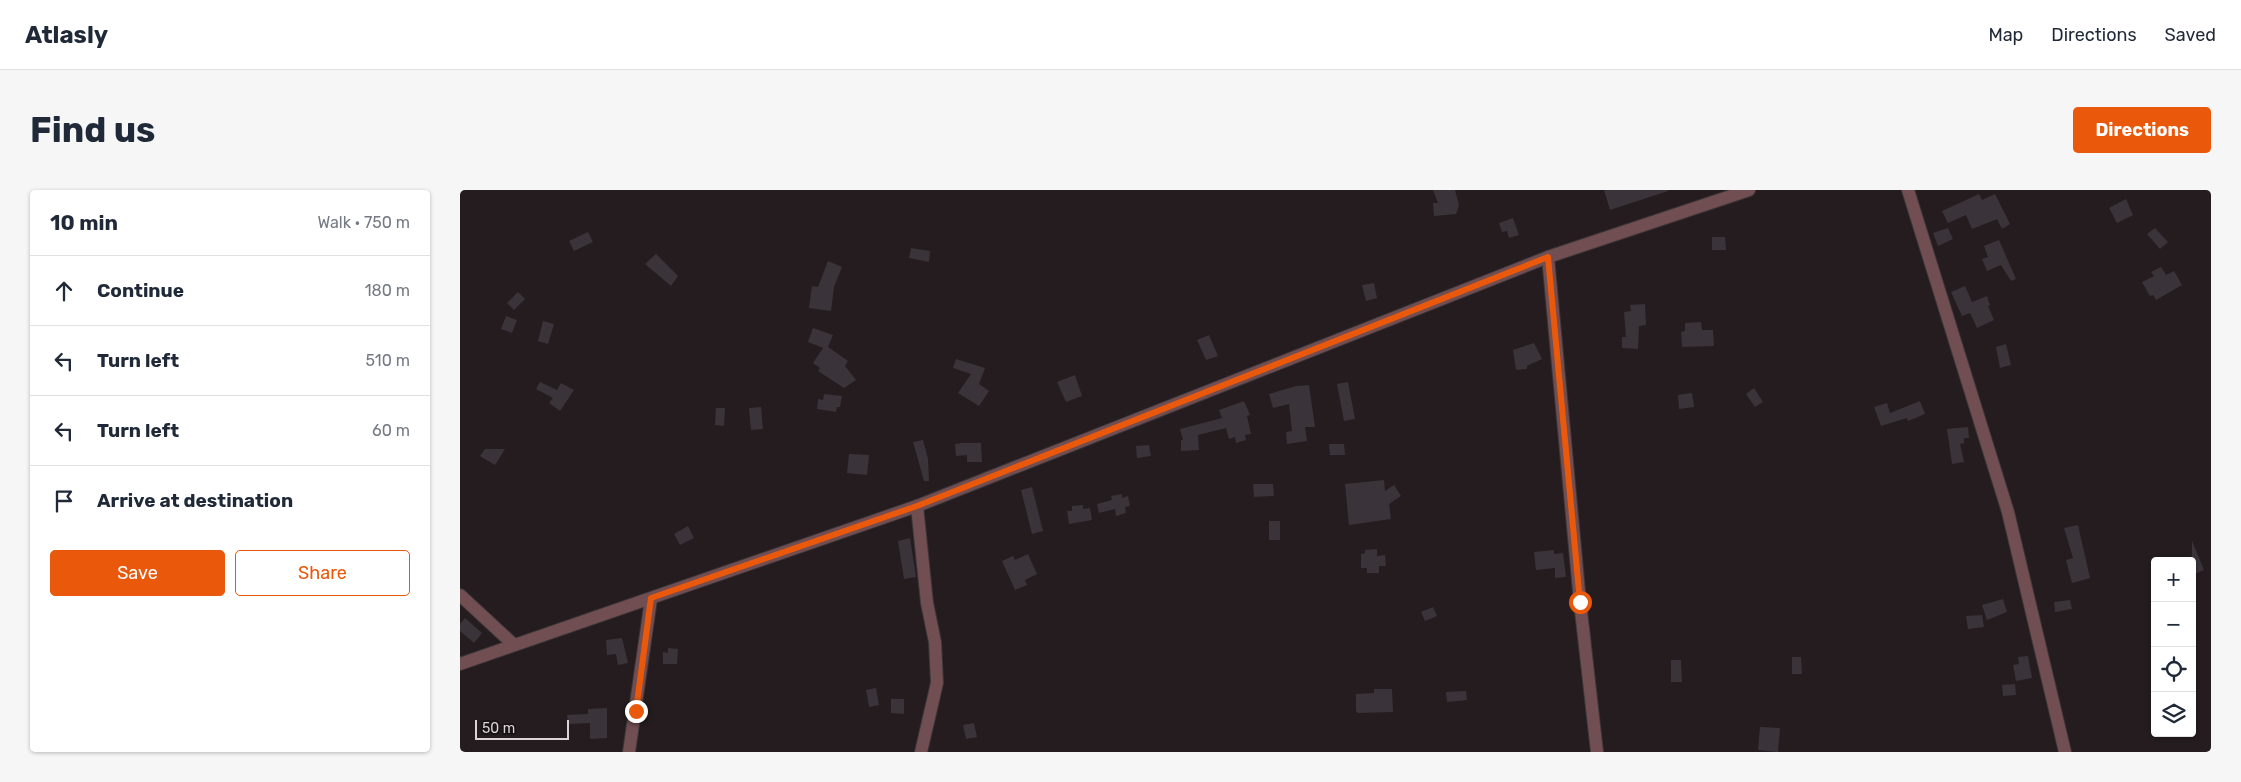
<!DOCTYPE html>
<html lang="en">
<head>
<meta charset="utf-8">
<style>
	body { margin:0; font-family:Rubik,sans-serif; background:#f6f6f7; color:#1f2937 }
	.controls { position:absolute; right:15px; bottom:15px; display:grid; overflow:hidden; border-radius:5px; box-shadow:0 1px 4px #0004 }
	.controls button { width:45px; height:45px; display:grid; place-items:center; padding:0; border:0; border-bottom:1px solid #e0e1e3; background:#fff; color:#1f2937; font:25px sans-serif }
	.scale { position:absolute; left:15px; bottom:12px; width:94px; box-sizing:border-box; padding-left:5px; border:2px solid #dad4d7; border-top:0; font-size:14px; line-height:18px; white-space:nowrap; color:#dad4d7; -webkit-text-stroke:4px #1a1316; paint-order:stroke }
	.stop { position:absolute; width:15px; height:15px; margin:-11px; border:4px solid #ea580c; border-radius:50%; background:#fff }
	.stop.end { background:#ea580c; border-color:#fff; box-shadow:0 1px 5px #0008 }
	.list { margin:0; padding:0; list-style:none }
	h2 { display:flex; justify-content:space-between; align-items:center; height:65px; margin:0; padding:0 20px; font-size:21px }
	h2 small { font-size:16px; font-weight:400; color:#747a83 }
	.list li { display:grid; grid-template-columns:32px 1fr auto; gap:15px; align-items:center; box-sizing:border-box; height:70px; padding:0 20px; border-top:1px solid #e0e1e3 }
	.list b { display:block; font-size:19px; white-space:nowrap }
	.list em { font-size:16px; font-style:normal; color:#747a83 }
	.actions { display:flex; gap:10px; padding:15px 20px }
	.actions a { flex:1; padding:11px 0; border:1px solid #ea580c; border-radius:5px; text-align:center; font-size:18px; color:#ea580c }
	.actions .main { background:#ea580c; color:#fff }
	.icon { flex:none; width:28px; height:28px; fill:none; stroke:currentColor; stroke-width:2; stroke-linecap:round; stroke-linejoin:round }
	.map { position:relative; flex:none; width:1751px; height:562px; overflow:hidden; border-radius:5px }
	header { display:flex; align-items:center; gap:30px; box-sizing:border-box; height:70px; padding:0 25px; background:#fff; border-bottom:1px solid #e0e1e3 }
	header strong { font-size:24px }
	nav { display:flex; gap:28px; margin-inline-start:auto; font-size:18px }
	.intro { display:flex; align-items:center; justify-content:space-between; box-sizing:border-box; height:120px; padding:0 30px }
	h1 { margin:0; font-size:35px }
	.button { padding:12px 22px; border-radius:5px; background:#ea580c; color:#fff; font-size:18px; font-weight:700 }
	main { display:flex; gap:30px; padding:0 30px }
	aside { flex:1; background:#fff; border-radius:5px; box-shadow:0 1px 4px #0004 }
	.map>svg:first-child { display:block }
	.building { fill:#3a3339 }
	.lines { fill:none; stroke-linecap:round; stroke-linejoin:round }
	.minor-casing { stroke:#3d3639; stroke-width:14 }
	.minor { stroke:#714e51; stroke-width:12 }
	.route { stroke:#ea580c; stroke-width:6 }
</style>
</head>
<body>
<header>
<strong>Atlasly</strong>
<nav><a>Map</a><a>Directions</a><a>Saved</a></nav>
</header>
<div class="intro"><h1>Find us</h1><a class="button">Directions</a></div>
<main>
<aside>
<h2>10 min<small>Walk · 750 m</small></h2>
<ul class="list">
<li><svg class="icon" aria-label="ahead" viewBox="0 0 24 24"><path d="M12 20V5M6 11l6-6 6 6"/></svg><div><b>Continue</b></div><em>180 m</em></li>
<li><svg class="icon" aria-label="left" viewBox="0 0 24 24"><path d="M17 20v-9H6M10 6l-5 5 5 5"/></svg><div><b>Turn left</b></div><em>510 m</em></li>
<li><svg class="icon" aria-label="left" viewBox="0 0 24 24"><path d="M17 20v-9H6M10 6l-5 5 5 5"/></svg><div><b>Turn left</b></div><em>60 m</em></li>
<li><svg class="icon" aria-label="arrive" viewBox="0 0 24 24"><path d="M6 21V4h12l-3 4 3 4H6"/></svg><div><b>Arrive at destination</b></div></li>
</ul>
<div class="actions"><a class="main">Save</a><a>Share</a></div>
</aside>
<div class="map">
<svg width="1751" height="562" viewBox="0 0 1751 562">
	<rect width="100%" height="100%" fill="#241c1f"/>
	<!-- building -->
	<g class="building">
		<path d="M973 0H995L999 15 996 24 974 26 973 13H978Z"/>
		<path d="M1144 0H1208V1L1150 20Z"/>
		<path d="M1519 4 1522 10 1535 4 1550 34 1542 39 1537 29 1512 39 1506 25 1488 33 1482 21Z"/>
		<path d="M1666 9 1673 25 1657 33 1649 18Z"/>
		<path d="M1053 28 1059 45 1049 48 1047 41 1042 42 1039 33Z"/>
		<path d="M1488 38 1493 49 1478 56 1473 43Z"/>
		<path d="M1695 38 1708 52 1700 59 1687 44Z"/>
		<path d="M128 42 133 52 114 61 109 51Z"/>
		<path d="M1252 47H1265L1266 60H1252Z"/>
		<path d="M1539 50 1556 89 1551 91 1541 75 1527 81 1522 69 1528 67 1524 56Z"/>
		<path d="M451 58 470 61 469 72 449 68Z"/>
		<path d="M196 64 218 86 211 96 185 74Z"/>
		<path d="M368 71 382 77 374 97 371 121 349 118 352 96 358 97Z"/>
		<path d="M1701 77 1706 85 1714 81 1722 95 1696 110 1693 105 1690 106 1682 92 1694 86 1691 82Z"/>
		<path d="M914 93 917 108 906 111 902 95Z"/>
		<path d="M1505 96 1512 112 1527 106 1530 115 1528 116 1534 130 1517 138 1510 123 1502 126 1491 102Z"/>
		<path d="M58 102 65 109 54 120 47 113Z"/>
		<path d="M1185 114 1186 135 1179 136 1178 159 1162 158V147H1166L1164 122 1171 121 1170 115Z"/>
		<path d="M46 126 57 130 52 143 41 139Z"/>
		<path d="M83 131 94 134 88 154 78 151Z"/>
		<path d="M1241 132 1242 140H1253L1254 156 1222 157 1221 142 1225 141V133Z"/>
		<path d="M353 138 373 145 368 157 388 171 385 176 396 190 384 198 358 181 360 178 353 173 363 158 348 152Z"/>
		<path d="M749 145 758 166 746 170 737 150Z"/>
		<path d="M1074 153 1082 169 1067 176V179L1056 180 1053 160Z"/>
		<path d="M1546 154 1551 175 1540 178 1536 157Z"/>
		<path d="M496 169 525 178 519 194 529 201 519 216 498 203 511 184 493 178Z"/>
		<path d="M615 185 622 206 606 212 597 192Z"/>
		<path d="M80 192 97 200 101 193 114 200 100 221 89 213 93 208 76 199Z"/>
		<path d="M888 192 895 229 884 231 877 194Z"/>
		<path d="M849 195 855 237H845L847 251 827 254 826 242 832 241 829 214 813 218 809 204 836 196Z"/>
		<path d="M1294 198 1303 212 1295 217 1286 204Z"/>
		<path d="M1232 203 1234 217 1219 219 1218 205Z"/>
		<path d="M364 204 382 206 380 217H377L376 222 357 219 358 209 363 210Z"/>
		<path d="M784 211 790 225 787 226 791 244 785 245 786 250 776 253 775 247 769 249 766 238 738 245 739 260 721 261V250H723L720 239 762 228 759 220Z"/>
		<path d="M1460 211 1465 224 1448 231 1447 228 1421 236 1414 217 1427 213 1430 223Z"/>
		<path d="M301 217 303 239 291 240 289 218Z"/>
		<path d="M256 218H265L264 236 255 235Z"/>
		<path d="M1508 237 1509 248H1504V253L1500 254 1504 272 1492 274 1487 239Z"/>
		<path d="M463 250 468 269 469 291H464L453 252Z"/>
		<path d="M502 253H521L522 272H507V265L496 266 495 254Z"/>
		<path d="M869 254H884L885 265H870Z"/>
		<path d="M689 255 691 266 677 268 676 256Z"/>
		<path d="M25 259H45L35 275 20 266Z"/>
		<path d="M389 264 409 265 407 285 387 283Z"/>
		<path d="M924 290 925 301 934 295 941 306 929 314 931 329 889 335 885 294Z"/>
		<path d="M793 294H813L814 306 794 307Z"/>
		<path d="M572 297 583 341 572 344 561 300Z"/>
		<path d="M662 304V308L668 306 670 316 665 317 666 323 656 326 655 319 639 323 637 314 652 310 651 306Z"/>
		<path d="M623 315V319L630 318 632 330 609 334 607 321H612V316Z"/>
		<rect x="809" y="331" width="11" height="19"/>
		<path d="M1618 335 1630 388 1612 393 1606 370 1613 368 1604 338Z"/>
		<path d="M228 336 234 348 220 355 214 344Z"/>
		<path d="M450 348 456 387 444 389 438 351Z"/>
		<path d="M1732 351 1744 380 1732 385Z"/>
		<path d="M917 359V366L925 365 926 376H919V383H907V378H901V364L905 363V360Z"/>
		<path d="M1094 360V364L1103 363 1106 387 1095 388V378L1076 380 1074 362Z"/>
		<path d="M568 364 577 384 565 390 567 395 555 400 542 371 553 366 555 370Z"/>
		<path d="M1543 409 1547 422 1527 430 1522 415Z"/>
		<path d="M1610 410 1612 419 1595 422 1594 412Z"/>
		<path d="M973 417 977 426 965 431 961 422Z"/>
		<path d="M1522 425 1524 437 1508 439 1506 426Z"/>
		<path d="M5 428 22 443 14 453 0 441V434Z"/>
		<path d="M162 448 168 473 158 475 156 464 147 465 146 450Z"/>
		<path d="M208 458 218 459 217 474H203V462L208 463Z"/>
		<path d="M1568 466 1572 488 1556 491 1553 475 1559 474 1558 467Z"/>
		<path d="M1332 467H1341L1342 484H1332Z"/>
		<path d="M1211 470H1221L1222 492H1211Z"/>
		<path d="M1555 494 1556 505 1543 506 1542 495Z"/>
		<path d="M416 498 419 515 409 517 406 500Z"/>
		<path d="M914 499H932L933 522 898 523 896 521V504L914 503Z"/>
		<path d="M1006 501 1007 510 987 512 986 502Z"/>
		<path d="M431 509H444V524L431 523Z"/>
		<path d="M147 518V548L130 549V533L108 534 107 525 128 524V519Z"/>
		<path d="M514 533 517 547 506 549 503 535Z"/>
		<path d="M1300 537 1320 538 1318 562 1298 560Z"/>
	</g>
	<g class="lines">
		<defs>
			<g id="minor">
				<path d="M1448 0 1548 322 1605 562"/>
				<path d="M1088 67 1120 412 1137 562"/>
				<path d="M457 316 467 413 475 452 477 493 461 562"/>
				<path d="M0 405 53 454"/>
				<path d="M0 474 457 316 1088 67 1289 0"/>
				<path d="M169 562 191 409"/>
			</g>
		</defs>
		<!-- minor casing -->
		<use href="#minor" class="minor-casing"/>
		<!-- minor -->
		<use href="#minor" class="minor"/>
	</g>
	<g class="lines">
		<!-- route -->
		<path class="route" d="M176 521 191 408 457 316 1088 67 1120 412"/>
	</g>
</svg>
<div class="controls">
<button>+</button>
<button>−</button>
<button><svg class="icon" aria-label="locate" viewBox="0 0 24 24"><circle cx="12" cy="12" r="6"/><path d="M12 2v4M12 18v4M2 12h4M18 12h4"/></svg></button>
<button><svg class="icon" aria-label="layers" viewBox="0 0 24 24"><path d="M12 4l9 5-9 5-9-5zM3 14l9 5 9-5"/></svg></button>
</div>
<div class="scale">50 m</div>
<div class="stop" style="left:1120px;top:412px"></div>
<div class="stop end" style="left:176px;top:521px"></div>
</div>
</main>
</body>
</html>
